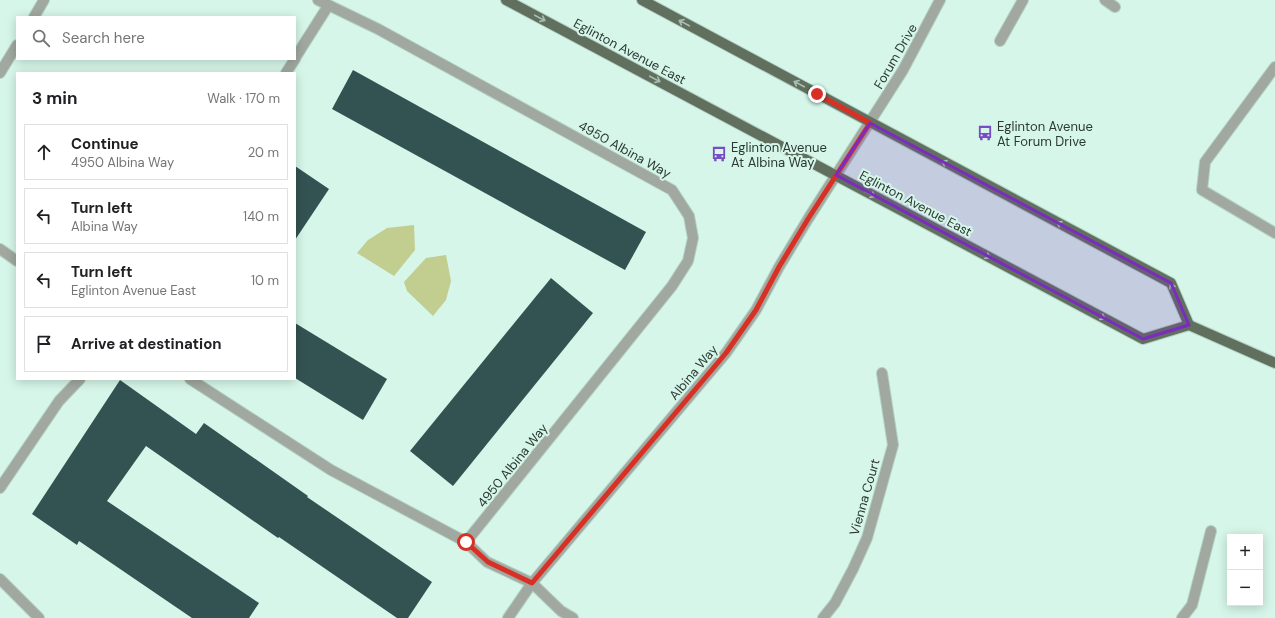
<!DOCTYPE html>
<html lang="en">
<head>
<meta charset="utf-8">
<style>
	body { margin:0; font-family:"DM Sans",sans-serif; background:#f2f2f2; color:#202124 }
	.controls { position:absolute; right:12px; bottom:12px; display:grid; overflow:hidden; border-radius:0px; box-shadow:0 2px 10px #0003 }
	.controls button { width:36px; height:36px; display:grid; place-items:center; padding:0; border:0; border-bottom:1px solid #e0e0e0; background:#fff; color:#202124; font:20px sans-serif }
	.stop { position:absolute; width:12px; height:12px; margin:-9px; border:3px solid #d93025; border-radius:50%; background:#fff }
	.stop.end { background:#d93025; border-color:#fff; box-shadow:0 1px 4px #0008 }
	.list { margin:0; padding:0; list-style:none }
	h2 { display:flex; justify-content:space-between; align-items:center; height:52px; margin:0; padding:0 16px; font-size:17px }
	h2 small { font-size:13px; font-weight:400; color:#757577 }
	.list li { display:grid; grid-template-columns:26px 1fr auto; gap:12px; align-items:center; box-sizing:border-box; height:56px; margin:0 8px 8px; padding:0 8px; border:1px solid #e0e0e0; border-radius:0px }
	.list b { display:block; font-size:15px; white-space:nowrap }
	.list p { margin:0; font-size:13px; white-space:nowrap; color:#757577 }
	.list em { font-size:13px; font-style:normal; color:#757577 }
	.icon { flex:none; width:22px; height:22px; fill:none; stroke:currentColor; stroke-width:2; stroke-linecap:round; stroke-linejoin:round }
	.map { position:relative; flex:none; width:1275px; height:618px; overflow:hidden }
	.search { position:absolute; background:#fff; box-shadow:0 2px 10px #0003; left:16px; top:16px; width:280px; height:44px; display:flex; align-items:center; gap:10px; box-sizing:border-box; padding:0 14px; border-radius:0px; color:#757577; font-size:15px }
	.panel { position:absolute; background:#fff; box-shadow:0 2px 10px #0003; left:16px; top:72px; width:280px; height:308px; border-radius:0px }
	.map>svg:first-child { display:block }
	.green { fill:#c2cd90 }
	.building { fill:#335352 }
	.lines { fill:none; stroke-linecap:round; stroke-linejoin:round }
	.lane-casing { stroke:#b4d0c5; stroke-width:12 }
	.street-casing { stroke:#b4d0c5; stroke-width:12 }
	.primary-casing { stroke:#b4d0c5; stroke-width:12 }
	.lane { stroke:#a0a89f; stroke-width:10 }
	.street { stroke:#a0a89f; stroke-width:10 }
	.primary { stroke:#606f5e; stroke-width:10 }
	.oneway { stroke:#a7c0b1 }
	.route { stroke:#d93025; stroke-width:5 }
	.marked { fill:#7b2cbf; fill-opacity:0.2; stroke:#7b2cbf; stroke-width:3; stroke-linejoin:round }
	.labels { text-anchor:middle; stroke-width:4; stroke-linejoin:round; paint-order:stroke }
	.street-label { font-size:13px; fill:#2b3833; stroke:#d6f6e9 }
	.poi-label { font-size:13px; fill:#2b3833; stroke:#d6f6e9; text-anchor:start }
</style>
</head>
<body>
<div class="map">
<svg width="1275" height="618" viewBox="0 0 1275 618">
	<rect width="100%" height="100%" fill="#d6f6e9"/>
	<!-- green -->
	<g class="green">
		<path d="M414 225 415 250 394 276 357 253 368 240 387 228Z"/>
		<path d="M446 255 451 281 446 300 433 316 407 291 404 282 426 258Z"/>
	</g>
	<!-- building -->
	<g class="building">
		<path d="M353 70 646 232 625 270 332 109Z"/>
		<path d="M295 166 329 189 295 240Z"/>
		<path d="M551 278 593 313 453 486 410 451Z"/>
		<path d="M295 323 387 379 363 420 295 378Z"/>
		<path d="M120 380 196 434 204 423 308 496 307 497 432 582 408 618H397L279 537 278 538 146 446 107 501 259 603 249 618H192L79 541 77 545 32 514Z"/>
	</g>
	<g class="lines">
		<defs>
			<g id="lane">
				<path d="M318 0 378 29 672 190 689 216 693 238 688 261 672 286 466 542"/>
				<path d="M1105 0 1115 7"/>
				<path d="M34 17 44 0"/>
				<path d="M1000 41 1023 0"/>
				<path d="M295 58 328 6"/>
				<path d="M1275 67 1205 162 1202 190 1275 233"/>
				<path d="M0 73 17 45"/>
				<path d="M286 73 295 59"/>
				<path d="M0 249 17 261"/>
				<path d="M190 379 331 470 466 542 487 562 532 583"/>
				<path d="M0 488 59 401 80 379"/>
			</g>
			<g id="street">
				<path d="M0 579 39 618"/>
				<path d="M532 583 561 611 573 618"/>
				<path d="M508 618 532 583 726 353 756 310 779 267 808 219 903 70 940 0"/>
				<path d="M823 618 835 603 853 569 867 538 893 445 882 373"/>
				<path d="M1182 618 1192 605 1211 531"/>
			</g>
			<g id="primary">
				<path d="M506 0 1143 339 1189 325 1275 363"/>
				<path d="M642 0 1171 283 1189 325"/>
			</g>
		</defs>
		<!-- lane casing -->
		<use href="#lane" class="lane-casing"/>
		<!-- street casing -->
		<use href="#street" class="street-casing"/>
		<!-- primary casing -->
		<use href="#primary" class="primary-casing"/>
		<!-- lane -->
		<use href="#lane" class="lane"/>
		<!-- street -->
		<use href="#street" class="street"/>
		<!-- primary -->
		<use href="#primary" class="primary"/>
	</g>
	<!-- one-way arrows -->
	<defs><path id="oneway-shaft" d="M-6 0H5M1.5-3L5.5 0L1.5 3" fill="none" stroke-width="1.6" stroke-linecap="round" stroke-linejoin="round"/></defs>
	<g class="oneway">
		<use href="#oneway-shaft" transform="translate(540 18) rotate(28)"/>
		<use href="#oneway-shaft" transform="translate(684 23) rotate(-152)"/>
		<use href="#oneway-shaft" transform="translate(655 79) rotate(28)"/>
		<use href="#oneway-shaft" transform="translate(799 84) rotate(-152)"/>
		<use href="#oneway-shaft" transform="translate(947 164) rotate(-152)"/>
		<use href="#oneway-shaft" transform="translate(870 194) rotate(28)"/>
		<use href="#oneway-shaft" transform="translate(1062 225) rotate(-152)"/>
		<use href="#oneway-shaft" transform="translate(985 255) rotate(28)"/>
		<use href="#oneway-shaft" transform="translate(1173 289) rotate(-115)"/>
		<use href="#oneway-shaft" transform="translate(1100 316) rotate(28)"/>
	</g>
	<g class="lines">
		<!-- route -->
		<path class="route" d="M466 542 488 562 532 583 726 353 756 310 779 267 808 219 870 123 817 94"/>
	</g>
	<!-- marked area -->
	<path class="marked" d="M870 123 1171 283 1189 325 1143 339 836 175Z"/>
	<!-- icons -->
	<defs>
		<symbol id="bus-bare" viewBox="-9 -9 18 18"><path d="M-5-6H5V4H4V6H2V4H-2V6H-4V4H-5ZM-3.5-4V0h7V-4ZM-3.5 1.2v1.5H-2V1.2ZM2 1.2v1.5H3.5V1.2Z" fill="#784cc5" stroke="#d6f6e9" stroke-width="2.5" paint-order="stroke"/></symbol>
	</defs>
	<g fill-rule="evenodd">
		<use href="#bus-bare" x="974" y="122" width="22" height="22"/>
		<use href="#bus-bare" x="708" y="143" width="22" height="22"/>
	</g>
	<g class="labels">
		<!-- street labels -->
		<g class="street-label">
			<text transform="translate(630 51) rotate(28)" y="5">Eglinton Avenue East</text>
			<text transform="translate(895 56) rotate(-60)" y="5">Forum Drive</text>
			<text transform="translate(625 149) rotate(29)" y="5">4950 Albina Way</text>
			<text transform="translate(916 203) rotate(28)" y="5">Eglinton Avenue East</text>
			<text transform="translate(693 372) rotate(-50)" y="5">Albina Way</text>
			<text transform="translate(512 465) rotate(-51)" y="5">4950 Albina Way</text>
			<text transform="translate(864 497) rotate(-74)" y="5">Vienna Court</text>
		</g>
		<!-- poi labels -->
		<g class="poi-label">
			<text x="997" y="131">Eglinton Avenue<tspan x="997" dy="15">At Forum Drive</tspan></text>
			<text x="731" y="152">Eglinton Avenue<tspan x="731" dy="15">At Albina Way</tspan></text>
		</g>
	</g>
</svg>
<div class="controls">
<button>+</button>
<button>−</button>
</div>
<div class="stop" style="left:466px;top:542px"></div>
<div class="stop end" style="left:817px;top:94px"></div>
<div class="search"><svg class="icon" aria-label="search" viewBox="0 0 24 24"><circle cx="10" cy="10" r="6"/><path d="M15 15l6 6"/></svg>Search here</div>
<section class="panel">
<h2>3 min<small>Walk · 170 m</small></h2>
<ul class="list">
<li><svg class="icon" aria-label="ahead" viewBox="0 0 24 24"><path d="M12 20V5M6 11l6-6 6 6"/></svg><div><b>Continue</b><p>4950 Albina Way</p></div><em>20 m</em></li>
<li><svg class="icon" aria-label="left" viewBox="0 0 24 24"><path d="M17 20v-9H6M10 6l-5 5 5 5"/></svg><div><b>Turn left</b><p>Albina Way</p></div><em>140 m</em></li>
<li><svg class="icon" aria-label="left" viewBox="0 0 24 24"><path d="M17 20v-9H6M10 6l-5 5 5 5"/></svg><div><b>Turn left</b><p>Eglinton Avenue East</p></div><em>10 m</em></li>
<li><svg class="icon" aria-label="arrive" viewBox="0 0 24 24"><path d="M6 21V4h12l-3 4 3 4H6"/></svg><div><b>Arrive at destination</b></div></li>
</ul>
</section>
</div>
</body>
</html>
